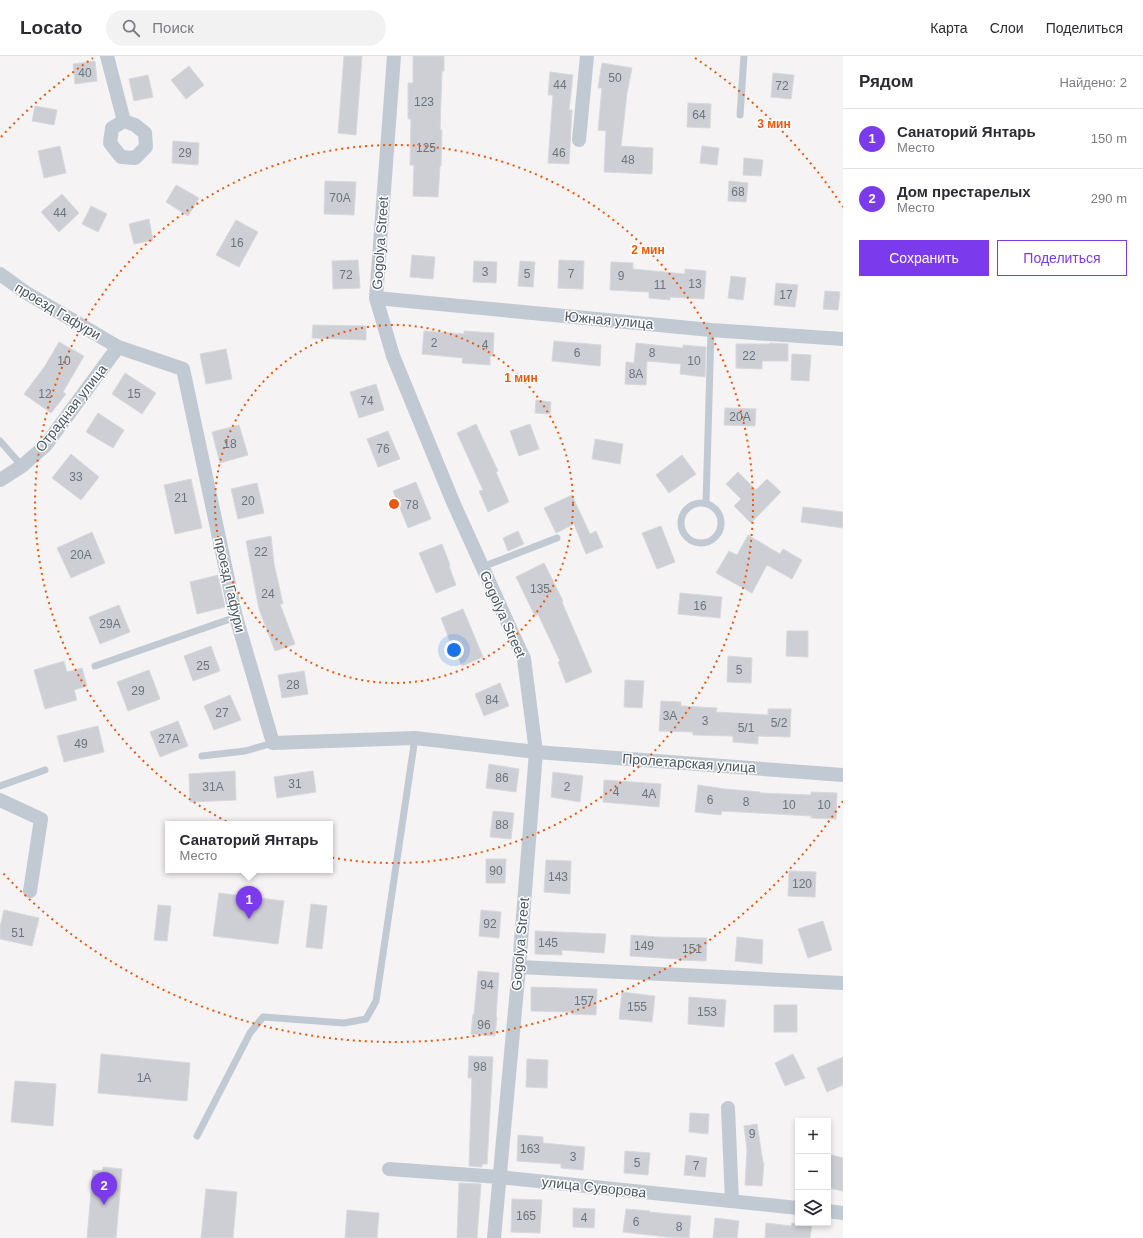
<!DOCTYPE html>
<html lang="ru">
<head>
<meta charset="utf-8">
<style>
	body { margin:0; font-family:Arial,sans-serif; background:#f2f2f3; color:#2b2b33 }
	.controls { position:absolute; right:12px; bottom:12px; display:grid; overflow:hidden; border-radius:0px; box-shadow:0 2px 6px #0003 }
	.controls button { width:36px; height:36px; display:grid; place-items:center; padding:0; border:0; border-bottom:1px solid #e1e1e2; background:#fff; color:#2b2b33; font:20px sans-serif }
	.you { position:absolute; left:454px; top:594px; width:14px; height:14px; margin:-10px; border:3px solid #fff; border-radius:50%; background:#1a73e8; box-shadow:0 0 0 6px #1a73e833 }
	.badge { display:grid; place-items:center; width:26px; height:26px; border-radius:50%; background:#7c3aed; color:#fff; font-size:13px; font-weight:700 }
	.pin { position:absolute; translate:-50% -33px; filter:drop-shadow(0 1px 2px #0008) }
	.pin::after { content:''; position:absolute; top:21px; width:14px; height:12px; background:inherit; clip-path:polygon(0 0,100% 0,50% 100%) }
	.popup { position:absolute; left:165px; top:765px; width:168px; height:52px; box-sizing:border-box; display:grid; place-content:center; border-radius:0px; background:#fff; filter:drop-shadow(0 1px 3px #0005); font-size:13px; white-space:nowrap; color:#7c7c81 }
	.popup b { font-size:15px; color:#2b2b33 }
	.popup::after { content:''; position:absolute; left:50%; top:100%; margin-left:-8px; border:8px solid transparent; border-top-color:#fff }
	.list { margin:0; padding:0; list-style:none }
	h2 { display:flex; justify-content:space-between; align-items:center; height:52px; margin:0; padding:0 16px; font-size:17px }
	h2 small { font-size:13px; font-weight:400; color:#7c7c81 }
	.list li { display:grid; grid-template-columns:26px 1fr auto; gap:12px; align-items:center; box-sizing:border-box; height:60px; padding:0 16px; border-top:1px solid #e1e1e2 }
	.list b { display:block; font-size:15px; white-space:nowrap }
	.list p { margin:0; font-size:13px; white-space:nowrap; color:#7c7c81 }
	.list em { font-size:13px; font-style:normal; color:#7c7c81 }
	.actions { display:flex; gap:8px; padding:12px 16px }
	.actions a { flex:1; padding:9px 0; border:1px solid #7c3aed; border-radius:0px; text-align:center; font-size:14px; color:#7c3aed }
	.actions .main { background:#7c3aed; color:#fff }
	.icon { flex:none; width:22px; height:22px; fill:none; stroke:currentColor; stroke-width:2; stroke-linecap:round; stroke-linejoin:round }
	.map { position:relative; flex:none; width:843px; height:1182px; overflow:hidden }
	header { display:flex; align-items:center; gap:24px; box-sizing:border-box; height:56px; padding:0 20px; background:#fff; border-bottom:1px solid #e1e1e2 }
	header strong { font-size:19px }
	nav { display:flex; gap:22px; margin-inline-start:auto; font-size:14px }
	.search { width:280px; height:36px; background:#f2f2f3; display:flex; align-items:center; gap:10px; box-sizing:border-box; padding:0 14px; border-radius:22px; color:#7c7c81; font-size:15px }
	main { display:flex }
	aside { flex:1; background:#fff }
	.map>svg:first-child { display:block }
	.building { fill:#cdcfd5; stroke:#d7d9de }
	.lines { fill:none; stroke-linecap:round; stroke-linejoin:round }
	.service { stroke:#c1cad2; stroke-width:7 }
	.minor { stroke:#c1cad2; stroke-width:14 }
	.ring { fill:none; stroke:#e8590c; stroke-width:2; stroke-dasharray:2 4 }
	.labels { text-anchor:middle; stroke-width:3; stroke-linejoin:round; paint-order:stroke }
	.number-label { font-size:12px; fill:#6b747e }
	.street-label { font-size:14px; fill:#4a5661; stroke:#fff }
	.centre { fill:#e8590c; stroke:#fff; stroke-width:2 }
	.ring-label { font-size:12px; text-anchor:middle; font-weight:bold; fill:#e8590c; stroke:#fff; stroke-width:3; stroke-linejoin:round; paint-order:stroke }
</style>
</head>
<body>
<header>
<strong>Locato</strong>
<div class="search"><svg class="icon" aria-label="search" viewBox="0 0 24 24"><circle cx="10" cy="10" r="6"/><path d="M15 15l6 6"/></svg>Поиск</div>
<nav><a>Карта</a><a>Слои</a><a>Поделиться</a></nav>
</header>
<main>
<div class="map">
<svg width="843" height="1182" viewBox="0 0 843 1182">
	<rect width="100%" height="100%" fill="#f5f3f3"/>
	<!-- building -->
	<g class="building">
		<path d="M344 0H362L356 79 338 77Z"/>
		<path d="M413 0H444V15H442L440 74H442L441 110H440L438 141 413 140 414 109H410L411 63H408V27H413Z"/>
		<path d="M95 5 97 25 75 28 73 8Z"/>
		<path d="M602 7 632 12 627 37 621 90 653 92 652 118 604 116 606 75 598 74 602 32H598Z"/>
		<path d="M189 10 204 29 186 43 171 24Z"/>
		<path d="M550 16 573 19 569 54H572L569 108 548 107 553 39H548Z"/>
		<path d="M773 17 794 19 791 43 771 41Z"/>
		<path d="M148 19 153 41 134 45 129 23Z"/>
		<path d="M688 47 711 48 710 72 687 71Z"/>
		<path d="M35 50 57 54 54 69 32 65Z"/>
		<path d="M173 85 199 87 198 109 172 107Z"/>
		<path d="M60 90 66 117 44 122 38 95Z"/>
		<path d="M702 90 719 92 717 109 700 107Z"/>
		<path d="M744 102 763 104 761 120 743 119Z"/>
		<path d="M325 125 356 126 354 159 324 158Z"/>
		<path d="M729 125 748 127 746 146 728 145Z"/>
		<path d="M176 129 199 142 188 160 166 146Z"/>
		<path d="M62 138 79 157 59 176 41 156Z"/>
		<path d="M91 150 107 158 98 176 82 168Z"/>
		<path d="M149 163 153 184 134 188 129 168Z"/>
		<path d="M236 164 258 176 239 211 216 199Z"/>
		<path d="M412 199 435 201 433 223 410 221Z"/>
		<path d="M358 204 360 232 333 233 332 205Z"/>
		<path d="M559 204 584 205 583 233 558 232Z"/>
		<path d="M474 205 497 206 496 227 473 226Z"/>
		<path d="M520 205 535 206 533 231 518 230Z"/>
		<path d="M611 206 633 207V213L685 218V213L706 215 704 243 670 241V244L649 242V236L610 234Z"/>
		<path d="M731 220 746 222 743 244 728 242Z"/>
		<path d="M776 227 798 229 795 251 774 249Z"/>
		<path d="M825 235 840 236 838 254 823 253Z"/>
		<path d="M313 269 366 270V284L312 282Z"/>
		<path d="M424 275 464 278V275L494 277 493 300H490V309L462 307 463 302 422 298Z"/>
		<path d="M554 285 601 289 600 310 552 305Z"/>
		<path d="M59 286 84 300 63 336 66 338 51 357 24 338 45 310Z"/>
		<path d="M636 287 683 292V289L706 291 705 321 680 318 681 308 647 305 646 329 625 328 626 306 634 307Z"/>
		<path d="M770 287 788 288V305H762V313L736 312V288H770Z"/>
		<path d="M226 293 232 323 206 328 200 298Z"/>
		<path d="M792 298 811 299 809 325 791 324Z"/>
		<path d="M125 317 156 337 142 358 112 338Z"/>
		<path d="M376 328 384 354 359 362 350 336Z"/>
		<path d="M536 344 551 346 550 358 535 357Z"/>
		<path d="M725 352 756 353 755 370 724 369Z"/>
		<path d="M98 357 124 374 113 392 86 376Z"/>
		<path d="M476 368 498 415 496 416 509 446 488 456 479 435 483 434 457 377Z"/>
		<path d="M530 368 539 393 519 400 510 375Z"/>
		<path d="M239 369 248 399 220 407 212 376Z"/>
		<path d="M388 375 400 403 378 411 367 383Z"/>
		<path d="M595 383 623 388 620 408 592 403Z"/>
		<path d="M71 398 99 421 81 444 52 422Z"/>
		<path d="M682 399 696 418 669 437 656 419Z"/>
		<path d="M738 416 756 434 767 423 781 436 751 467 734 450 741 443 726 428Z"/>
		<path d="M191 423 202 472 175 478 164 429Z"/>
		<path d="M416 426 431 463 408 472 393 435Z"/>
		<path d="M257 427 264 457 238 463 231 433Z"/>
		<path d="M572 439 590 478 596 475 603 491 586 498 574 468 556 477 544 452Z"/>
		<path d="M803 451 843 456V472L801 466Z"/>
		<path d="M661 470 675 506 657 513 642 477Z"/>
		<path d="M518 475 524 488 508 495 503 482Z"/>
		<path d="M92 476 105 507 71 522 57 492Z"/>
		<path d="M748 479 780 498 783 493 802 504 792 523 767 509 752 537 716 517 729 495 737 499Z"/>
		<path d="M271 480 274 508 283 548H280L295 588 275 595 259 553 246 485Z"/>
		<path d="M442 488 450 509 449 510 456 529 436 537 419 497Z"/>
		<path d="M544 507 563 545 562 546 592 616 566 627 558 606 560 605 538 558 535 560 516 521Z"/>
		<path d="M218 519 225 551 197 558 190 526Z"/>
		<path d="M680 537 722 541 720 562 678 558Z"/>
		<path d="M119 549 130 576 100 588 89 561Z"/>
		<path d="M463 553 483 601 462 610 452 588H451L441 562Z"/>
		<path d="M787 575H808V601L786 600Z"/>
		<path d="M211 590 220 615 193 625 184 600Z"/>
		<path d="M728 600 752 602 751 627 727 626Z"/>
		<path d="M64 605 67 616 82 612 87 630 74 634 77 644 45 653 34 614Z"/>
		<path d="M149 614 160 643 128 655 117 626Z"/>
		<path d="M304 615 308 638 282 642 278 619Z"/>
		<path d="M625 624 644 625 642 652 624 651Z"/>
		<path d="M500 627 509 650 484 660 475 638Z"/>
		<path d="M230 639 241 664 214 674 204 650Z"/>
		<path d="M661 645 681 646V650L717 652 716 656 768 659V653H791L790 681 758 680V688L733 686V680L693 679V676L659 675Z"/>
		<path d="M178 665 188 690 160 701 150 676Z"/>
		<path d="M98 670 104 696 64 706 57 680Z"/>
		<path d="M489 708 519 713 516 736 486 732Z"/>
		<path d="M235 715 236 744 190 746 189 718Z"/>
		<path d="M313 715 316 736 277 742 274 721Z"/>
		<path d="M553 716 583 720 580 746 551 741Z"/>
		<path d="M604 724 661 728 659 751 603 746Z"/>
		<path d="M698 729 725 733 760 736V737L811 739V736L837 737 836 763 811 762V760L722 755 721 759 695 756Z"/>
		<path d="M493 755 514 757 511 783 490 781Z"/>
		<path d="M486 803H506L505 827H486Z"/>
		<path d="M546 804 571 805 570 838 544 836Z"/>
		<path d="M789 815 816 816 815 841 788 840Z"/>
		<path d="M219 837 284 845 278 888 213 880Z"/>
		<path d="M311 848 327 850 322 893 306 891Z"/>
		<path d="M158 849 171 850 167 885 154 884Z"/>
		<path d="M4 854 39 862 32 890 0 883V871Z"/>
		<path d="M481 854 501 856 499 882 479 880Z"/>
		<path d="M823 865 832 894 808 902 798 873Z"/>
		<path d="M535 875 606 878 604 897 562 894V899L535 898Z"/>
		<path d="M631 879 658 881 707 882 706 905 678 904V903L630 900Z"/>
		<path d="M737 881 763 884 762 908 735 905Z"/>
		<path d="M478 915 499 917 496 961H497L495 980 471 978 473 958H474Z"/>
		<path d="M531 931 597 933 596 959 571 958V956L531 955Z"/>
		<path d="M622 936 655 940 652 966 619 963Z"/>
		<path d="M689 941 726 944 724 971 688 968Z"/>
		<rect x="774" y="949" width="23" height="27"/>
		<path d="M101 998 190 1007 187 1045 98 1037Z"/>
		<path d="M793 998 805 1022 785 1030 775 1007Z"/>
		<path d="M469 1000 493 1001 487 1108H482V1111L469 1110 472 1022H468Z"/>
		<path d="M843 1001V1029L827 1036 817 1012Z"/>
		<path d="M527 1003 548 1004 547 1032 526 1031Z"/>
		<path d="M15 1025 56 1028 53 1070 11 1066Z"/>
		<path d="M690 1057 709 1058 708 1078 689 1076Z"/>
		<path d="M757 1068 763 1107H764L762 1130 745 1129 747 1094 744 1070Z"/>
		<path d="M518 1079 543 1081V1087L585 1091 583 1114 561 1112V1108L517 1105Z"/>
		<path d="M625 1095 650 1097 648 1119 624 1117Z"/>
		<path d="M828 1098 843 1102V1135L828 1132Z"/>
		<path d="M686 1099 707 1102 705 1121 684 1119Z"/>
		<path d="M103 1111 122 1113 116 1182H87L93 1114 102 1115Z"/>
		<path d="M459 1127 481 1128 477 1182H457Z"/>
		<path d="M206 1133 237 1136 233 1182H201Z"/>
		<path d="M512 1143 542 1144 540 1177 511 1176Z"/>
		<path d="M573 1152 595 1153 594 1172 573 1171Z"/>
		<path d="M626 1153 650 1155 649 1156 691 1160 689 1182 667 1181 623 1176Z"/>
		<path d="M347 1154 379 1157 377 1182H345Z"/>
		<path d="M715 1162 739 1165 737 1182H713Z"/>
		<path d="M766 1167 791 1170 792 1167 812 1169 810 1182H765Z"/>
	</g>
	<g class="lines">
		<!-- service -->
		<g class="service">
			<path d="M740 59 744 0"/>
			<path d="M0 385 22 410"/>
			<circle cx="701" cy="467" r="20"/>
			<path d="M706 447 711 274"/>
			<path d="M482 511 557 482"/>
			<path d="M95 610 236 561"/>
			<path d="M202 700 245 695 273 687"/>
			<path d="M0 730 45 714"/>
			<path d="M197 1080 250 977 263 961 344 967 366 963 376 945 415 682"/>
		</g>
		<!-- minor -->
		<g class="minor">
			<path d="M107 0 124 65"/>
			<path d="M394 0 376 242 393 300 453 446 524 603 536 696 519 911 494 1182"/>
			<path d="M124 65 135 69 145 77 146 91 135 102 121 101 110 87 112 72Z"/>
			<path d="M579 84 587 0"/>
			<path d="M0 218 25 236 118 291 183 313 236 561 273 687 415 682 536 696 843 719"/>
			<path d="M376 242 711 274 843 283"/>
			<path d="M0 424 22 410 45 390 118 291"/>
			<path d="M0 744 41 763 30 835"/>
			<path d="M519 911 843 927"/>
			<path d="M728 1052 732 1145"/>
			<path d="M389 1113 499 1121 798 1152"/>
			<path d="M828 1155 843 1157"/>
		</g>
	</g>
	<!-- distance rings -->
	<g class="ring">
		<circle cx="394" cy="448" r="179"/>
		<circle cx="394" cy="448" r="359"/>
		<path d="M843 745A538 538 0 0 1 1 815M1 81A538 538 0 0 1 93 2M695 2A538 538 0 0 1 843 151"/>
	</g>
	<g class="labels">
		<!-- number labels -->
		<g class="number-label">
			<text x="85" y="21">40</text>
			<text x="615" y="26">50</text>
			<text x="560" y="33">44</text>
			<text x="782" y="34">72</text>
			<text x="424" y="50">123</text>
			<text x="699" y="63">64</text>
			<text x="426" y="96">125</text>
			<text x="185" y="101">29</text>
			<text x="559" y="101">46</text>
			<text x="628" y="108">48</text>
			<text x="738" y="140">68</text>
			<text x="340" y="146">70А</text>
			<text x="60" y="161">44</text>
			<text x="237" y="191">16</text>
			<text x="485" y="220">3</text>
			<text x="527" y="222">5</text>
			<text x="571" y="222">7</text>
			<text x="346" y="223">72</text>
			<text x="621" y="224">9</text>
			<text x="695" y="232">13</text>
			<text x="660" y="233">11</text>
			<text x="786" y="243">17</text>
			<text x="434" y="291">2</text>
			<text x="485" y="293">4</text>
			<text x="577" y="301">6</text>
			<text x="652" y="301">8</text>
			<text x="749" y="304">22</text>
			<text x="64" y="309">10</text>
			<text x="694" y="309">10</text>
			<text x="636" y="322">8А</text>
			<text x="45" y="342">12</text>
			<text x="134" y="342">15</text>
			<text x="367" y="349">74</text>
			<text x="740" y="365">20А</text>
			<text x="230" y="392">18</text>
			<text x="383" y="397">76</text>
			<text x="76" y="425">33</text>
			<text x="181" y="446">21</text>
			<text x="248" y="449">20</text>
			<text x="412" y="453">78</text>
			<text x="261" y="500">22</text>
			<text x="81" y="503">20А</text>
			<text x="540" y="537">135</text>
			<text x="268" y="542">24</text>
			<text x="700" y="554">16</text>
			<text x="110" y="572">29А</text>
			<text x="203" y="614">25</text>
			<text x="739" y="618">5</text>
			<text x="293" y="633">28</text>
			<text x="138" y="639">29</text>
			<text x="492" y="648">84</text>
			<text x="222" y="661">27</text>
			<text x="670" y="664">3А</text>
			<text x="705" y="669">3</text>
			<text x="779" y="671">5/2</text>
			<text x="746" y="676">5/1</text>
			<text x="169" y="687">27А</text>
			<text x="81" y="692">49</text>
			<text x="502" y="726">86</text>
			<text x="295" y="732">31</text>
			<text x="213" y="735">31А</text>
			<text x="567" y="735">2</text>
			<text x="616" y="740">4</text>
			<text x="649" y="742">4А</text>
			<text x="710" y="748">6</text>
			<text x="746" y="750">8</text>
			<text x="789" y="753">10</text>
			<text x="824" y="753">10</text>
			<text x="502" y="773">88</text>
			<text x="496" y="819">90</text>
			<text x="558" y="825">143</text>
			<text x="802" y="832">120</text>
			<text x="490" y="872">92</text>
			<text x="18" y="881">51</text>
			<text x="548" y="891">145</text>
			<text x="644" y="894">149</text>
			<text x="692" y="897">151</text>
			<text x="487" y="933">94</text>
			<text x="584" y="949">157</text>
			<text x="637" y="955">155</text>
			<text x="707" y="960">153</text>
			<text x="484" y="973">96</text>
			<text x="480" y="1015">98</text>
			<text x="144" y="1026">1А</text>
			<text x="752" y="1082">9</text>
			<text x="530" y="1097">163</text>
			<text x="573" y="1105">3</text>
			<text x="637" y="1111">5</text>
			<text x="696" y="1114">7</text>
			<text x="526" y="1164">165</text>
			<text x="584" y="1166">4</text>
			<text x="636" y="1170">6</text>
			<text x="679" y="1175">8</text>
		</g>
		<!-- street labels -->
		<g class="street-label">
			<text transform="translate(380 187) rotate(-86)" y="5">Gogolya Street</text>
			<text transform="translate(58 255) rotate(31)" y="5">проезд Гафури</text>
			<text transform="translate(609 264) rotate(5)" y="5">Южная улица</text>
			<text transform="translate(71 352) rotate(-52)" y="5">Отрадная улица</text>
			<text transform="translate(230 529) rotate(77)" y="5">проезд Гафури</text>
			<text transform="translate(503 558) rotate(66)" y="5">Gogolya Street</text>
			<text transform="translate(689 707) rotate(4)" y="5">Пролетарская улица</text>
			<text transform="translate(520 888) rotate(-85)" y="5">Gogolya Street</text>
			<text transform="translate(594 1131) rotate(6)" y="5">улица Суворова</text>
		</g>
	</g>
	<circle cx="394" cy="448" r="6" class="centre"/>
	<g class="ring-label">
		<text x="774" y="72">3 мин</text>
		<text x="648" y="198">2 мин</text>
		<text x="521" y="326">1 мин</text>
	</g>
</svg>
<div class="controls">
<button>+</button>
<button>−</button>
<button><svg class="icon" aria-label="layers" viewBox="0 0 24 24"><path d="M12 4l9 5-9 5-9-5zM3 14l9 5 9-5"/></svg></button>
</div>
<div class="you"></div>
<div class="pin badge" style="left:249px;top:863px">1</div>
<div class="popup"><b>Санаторий Янтарь</b>Место</div>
<div class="pin badge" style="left:104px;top:1149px">2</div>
</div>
<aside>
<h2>Рядом<small>Найдено: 2</small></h2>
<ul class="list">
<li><span class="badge">1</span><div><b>Санаторий Янтарь</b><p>Место</p></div><em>150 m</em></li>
<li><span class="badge">2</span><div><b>Дом престарелых</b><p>Место</p></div><em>290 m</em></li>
</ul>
<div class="actions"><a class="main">Сохранить</a><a>Поделиться</a></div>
</aside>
</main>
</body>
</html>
